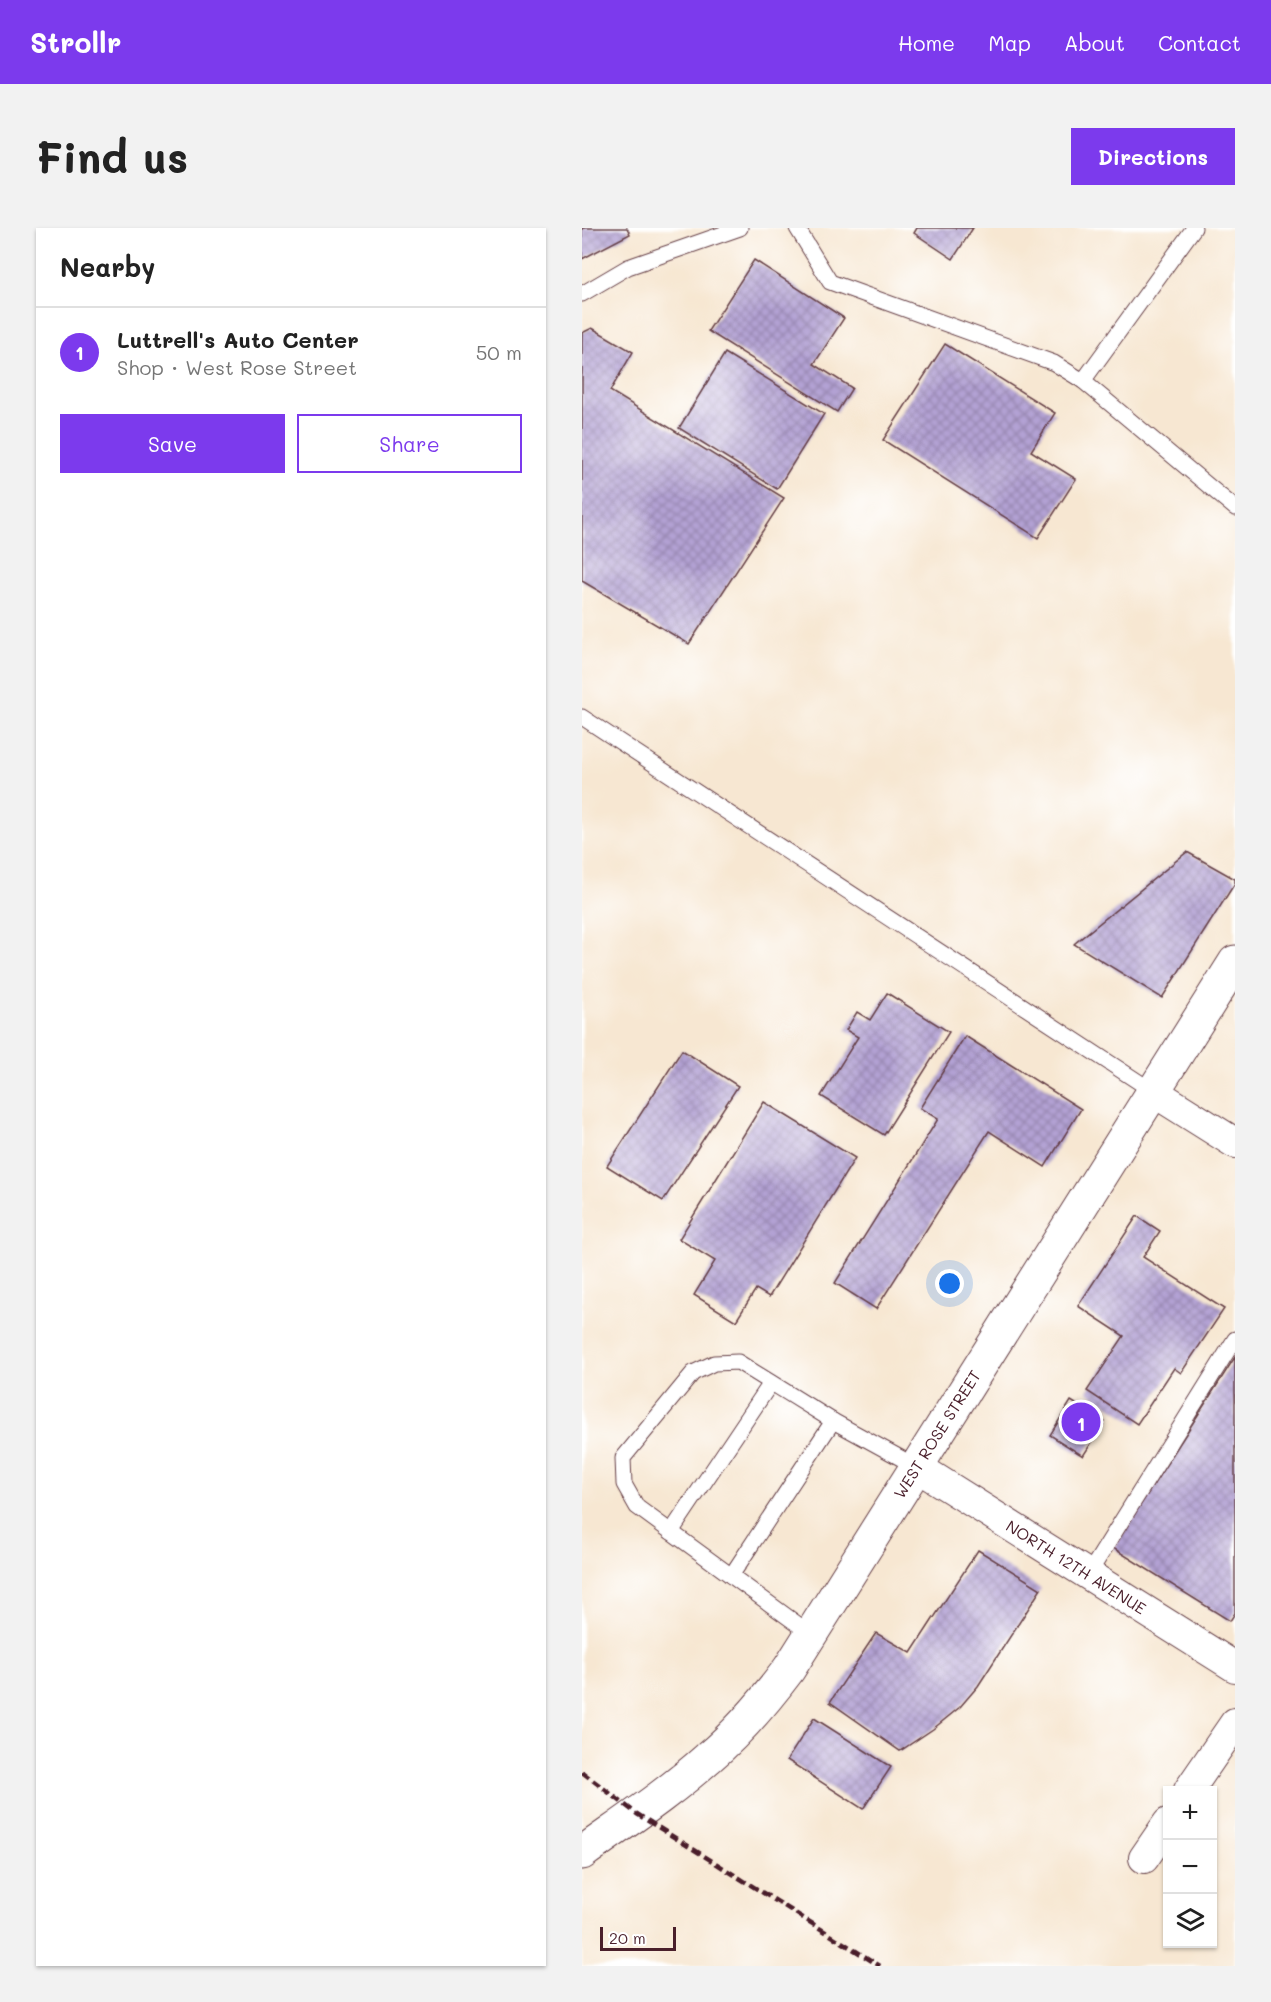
<!DOCTYPE html>
<html lang="en">
<head>
<meta charset="utf-8">
<style>
	body { margin:0; font-family:Mali,sans-serif; background:#f2f2f2; color:#222 }
	.controls { position:absolute; right:18px; bottom:18px; display:grid; overflow:hidden; border-radius:0px; box-shadow:0 2px 4px #0004 }
	.controls button { width:54px; height:54px; display:grid; place-items:center; padding:0; border:0; border-bottom:2px solid #e0e0e0; background:#fff; color:#222; font:30px sans-serif }
	.scale { position:absolute; left:18px; bottom:15px; width:76px; box-sizing:border-box; padding-left:6px; border:3px solid #4a1f2b; border-top:0; font-size:16px; line-height:21px; white-space:nowrap; color:#4a1f2b; -webkit-text-stroke:4px #fff; paint-order:stroke }
	.you { position:absolute; left:368px; top:1056px; width:21px; height:21px; margin:-15px; border:4px solid #fff; border-radius:50%; background:#1a73e8; box-shadow:0 0 0 9px #1a73e833 }
	.badge { display:grid; place-items:center; width:39px; height:39px; border-radius:50%; background:#7c3aed; color:#fff; font-size:20px; font-weight:700 }
	.pin { position:absolute; translate:-50% -50%; border:3px solid #fff; box-shadow:0 2px 6px #0006 }
	.list { margin:0; padding:0; list-style:none }
	h2 { display:flex; justify-content:space-between; align-items:center; height:78px; margin:0; padding:0 24px; font-size:26px }
	h2 small { font-size:20px; font-weight:400; color:#767676 }
	.list li { display:grid; grid-template-columns:39px 1fr auto; gap:18px; align-items:center; box-sizing:border-box; height:90px; padding:0 24px; border-top:2px solid #e0e0e0 }
	.list b { display:block; font-size:22px; white-space:nowrap }
	.list p { margin:0; font-size:20px; white-space:nowrap; color:#767676 }
	.list em { font-size:20px; font-style:normal; color:#767676 }
	.actions { display:flex; gap:12px; padding:18px 24px }
	.actions a { flex:1; padding:14px 0; border:2px solid #7c3aed; border-radius:0px; text-align:center; font-size:21px; color:#7c3aed }
	.actions .main { background:#7c3aed; color:#fff }
	.icon { flex:none; width:33px; height:33px; fill:none; stroke:currentColor; stroke-width:2; stroke-linecap:round; stroke-linejoin:round }
	.map { position:relative; flex:none; width:653px; height:1738px; overflow:hidden; border-radius:0px }
	header { display:flex; align-items:center; gap:36px; box-sizing:border-box; height:84px; padding:0 30px; background:#7c3aed; color:#fff }
	header strong { font-size:28px }
	nav { display:flex; gap:33px; margin-inline-start:auto; font-size:21px }
	.intro { display:flex; align-items:center; justify-content:space-between; box-sizing:border-box; height:144px; padding:0 36px }
	h1 { margin:0; font-size:42px }
	.button { padding:15px 27px; border-radius:0px; background:#7c3aed; color:#fff; font-size:21px; font-weight:700 }
	main { display:flex; gap:36px; padding:0 36px }
	aside { flex:1; background:#fff; border-radius:0px; box-shadow:0 2px 4px #0004 }
	.map>svg:first-child { display:block }
	.building { fill:url(#building-cross-hatch) }
	.lines { fill:none; stroke-linecap:round; stroke-linejoin:round }
	.lane-casing { stroke:#643d44; stroke-width:17 }
	.street-casing { stroke:#643d44; stroke-width:32 }
	.primary-casing { stroke:#643d44; stroke-width:35 }
	.lane { stroke:#fff; stroke-width:15 }
	.street { stroke:#fff; stroke-width:30 }
	.primary { stroke:#fff; stroke-width:33 }
	.rail { stroke:#4a1f2b; stroke-width:4.5; stroke-dasharray:9 4.5; stroke-linecap:butt }
	.labels { text-anchor:middle; stroke-width:4.5; stroke-linejoin:round; paint-order:stroke }
	.street-label { font-size:16px; fill:#4a1f2b; stroke:#fff }
</style>
</head>
<body>
<header>
<strong>Strollr</strong>
<nav><a>Home</a><a>Map</a><a>About</a><a>Contact</a></nav>
</header>
<div class="intro"><h1>Find us</h1><a class="button">Directions</a></div>
<main>
<aside>
<h2>Nearby<small></small></h2>
<ul class="list">
<li><span class="badge">1</span><div><b>Luttrell's Auto Center</b><p>Shop · West Rose Street</p></div><em>50 m</em></li>
</ul>
<div class="actions"><a class="main">Save</a><a>Share</a></div>
</aside>
<div class="map">
<svg width="653" height="1738" viewBox="0 0 653 1738">
	<defs>
		<pattern id="building-cross-hatch" width="8" height="8" patternUnits="userSpaceOnUse" patternTransform="scale(1.5)"><rect width="8" height="8" fill="#b3a2d4"/><path d="M0 0l8 8M0 8l8-8" fill="none" stroke="#9483ac"/></pattern>
	</defs>
	<rect width="100%" height="100%" fill="#fff"/>
	<filter id="ink" filterUnits="userSpaceOnUse"><feTurbulence type="fractalNoise" baseFrequency=".0167" numOctaves="2"/><feDisplacementMap in="SourceGraphic" scale="12" xChannelSelector="R" yChannelSelector="G"/><feConvolveMatrix kernelMatrix="1 2 1 2 8 2 1 2 1" color-interpolation-filters="sRGB"/></filter>
	<filter id="wash" filterUnits="userSpaceOnUse"><feTurbulence type="fractalNoise" baseFrequency=".008" numOctaves="4" result="noise"/><feDisplacementMap in="SourceGraphic" scale="24" xChannelSelector="R" yChannelSelector="G"/><feGaussianBlur stdDeviation="1.35" result="paint"/><feColorMatrix in="noise" values="0 0 0 0 0 0 0 0 0 0 0 0 0 0 0 0 0 1.4 0 .05"/><feComposite in="paint" operator="in"/></filter>
	<g filter="url(#wash)">
		<rect width="100%" height="100%" fill="#f7e7d2"/>
		<g id="blocks">
			<!-- building -->
			<g class="building">
				<path d="M0 0H45L48 6 0 31Z"/>
				<path d="M335 0H391L371 31 332 5Z"/>
				<path d="M172 32 262 90 232 136 270 160 255 184 126 103Z"/>
				<path d="M10 100 51 124 28 163 202 270 107 416 0 353V105Z"/>
				<path d="M363 116 473 185 449 223 494 251 456 310 301 212Z"/>
				<path d="M143 125 242 186 195 261 97 200Z"/>
				<path d="M605 624 653 651V655L580 770 492 716Z"/>
				<path d="M305 765 367 804 302 907 239 868 276 809 264 802 275 784 288 792Z"/>
				<path d="M383 808 499 881 463 939 407 903 294 1081 253 1055 356 891 338 880Z"/>
				<path d="M100 822 156 858 81 973 25 938Z"/>
				<path d="M182 874 273 930 187 1069 174 1061 154 1093 112 1067 133 1033 97 1011Z"/>
				<path d="M555 988 578 1003 561 1029 642 1081 599 1145 592 1140 555 1196 505 1163 542 1108 496 1078Z"/>
				<path d="M653 1129V1385L648 1393 531 1320Z"/>
				<path d="M489 1173 523 1194 501 1228 468 1207Z"/>
				<path d="M396 1322 459 1361 396 1458 378 1479 351 1501 318 1523 248 1474 294 1405 329 1425Z"/>
				<path d="M232 1490 309 1539 281 1581 205 1532Z"/>
			</g>
		</g>
	</g>
	<g filter="url(#ink)">
		<use href="#blocks" fill-opacity="0" stroke="#643d44" stroke-width="1.5"/>
		<g class="lines">
			<defs>
				<g id="lane">
					<path d="M215 0 248 54 472 135 501 153 612 0"/>
					<path d="M0 66 46 39 158 0"/>
					<path d="M501 153 653 280"/>
					<path d="M0 489 572 864"/>
					<path d="M89 1304 189 1155"/>
					<path d="M506 1347 653 1111"/>
					<path d="M149 1348 251 1193"/>
					<path d="M229 1406 55 1279 42 1256 41 1230 111 1145 132 1135 156 1134 251 1193 335 1239"/>
				</g>
				<g id="street">
					<path d="M572 864 653 915"/>
					<path id="s1" d="M335 1239 653 1439"/>
					<path d="M607 1562 653 1495"/>
					<path d="M562 1630 586 1595"/>
				</g>
				<g id="primary">
					<path id="s2" d="M0 1625C43 1594 87 1565 126 1530 157 1504 183 1473 207 1441L653 734"/>
				</g>
			</defs>
			<!-- lane casing -->
			<use href="#lane" class="lane-casing"/>
			<!-- street casing -->
			<use href="#street" class="street-casing"/>
			<!-- primary casing -->
			<use href="#primary" class="primary-casing"/>
			<!-- lane -->
			<use href="#lane" class="lane"/>
			<!-- street -->
			<use href="#street" class="street"/>
			<!-- primary -->
			<use href="#primary" class="primary"/>
			<!-- rail -->
			<path class="rail" d="M0 1544 55 1586 298 1738"/>
		</g>
	</g>
	<g class="labels">
		<!-- street labels -->
		<g class="street-label">
			<text dy="6" stroke="none"><textPath href="#s2" startOffset="556">WEST ROSE STREET</textPath></text>
			<text dy="6" stroke="none"><textPath href="#s1" startOffset="188">NORTH 12TH AVENUE</textPath></text>
		</g>
	</g>
</svg>
<div class="controls">
<button>+</button>
<button>−</button>
<button><svg class="icon" aria-label="layers" viewBox="0 0 24 24"><path d="M12 4l9 5-9 5-9-5zM3 14l9 5 9-5"/></svg></button>
</div>
<div class="scale">20 m</div>
<div class="you"></div>
<div class="pin badge" style="left:499px;top:1194px">1</div>
</div>
</main>
</body>
</html>
